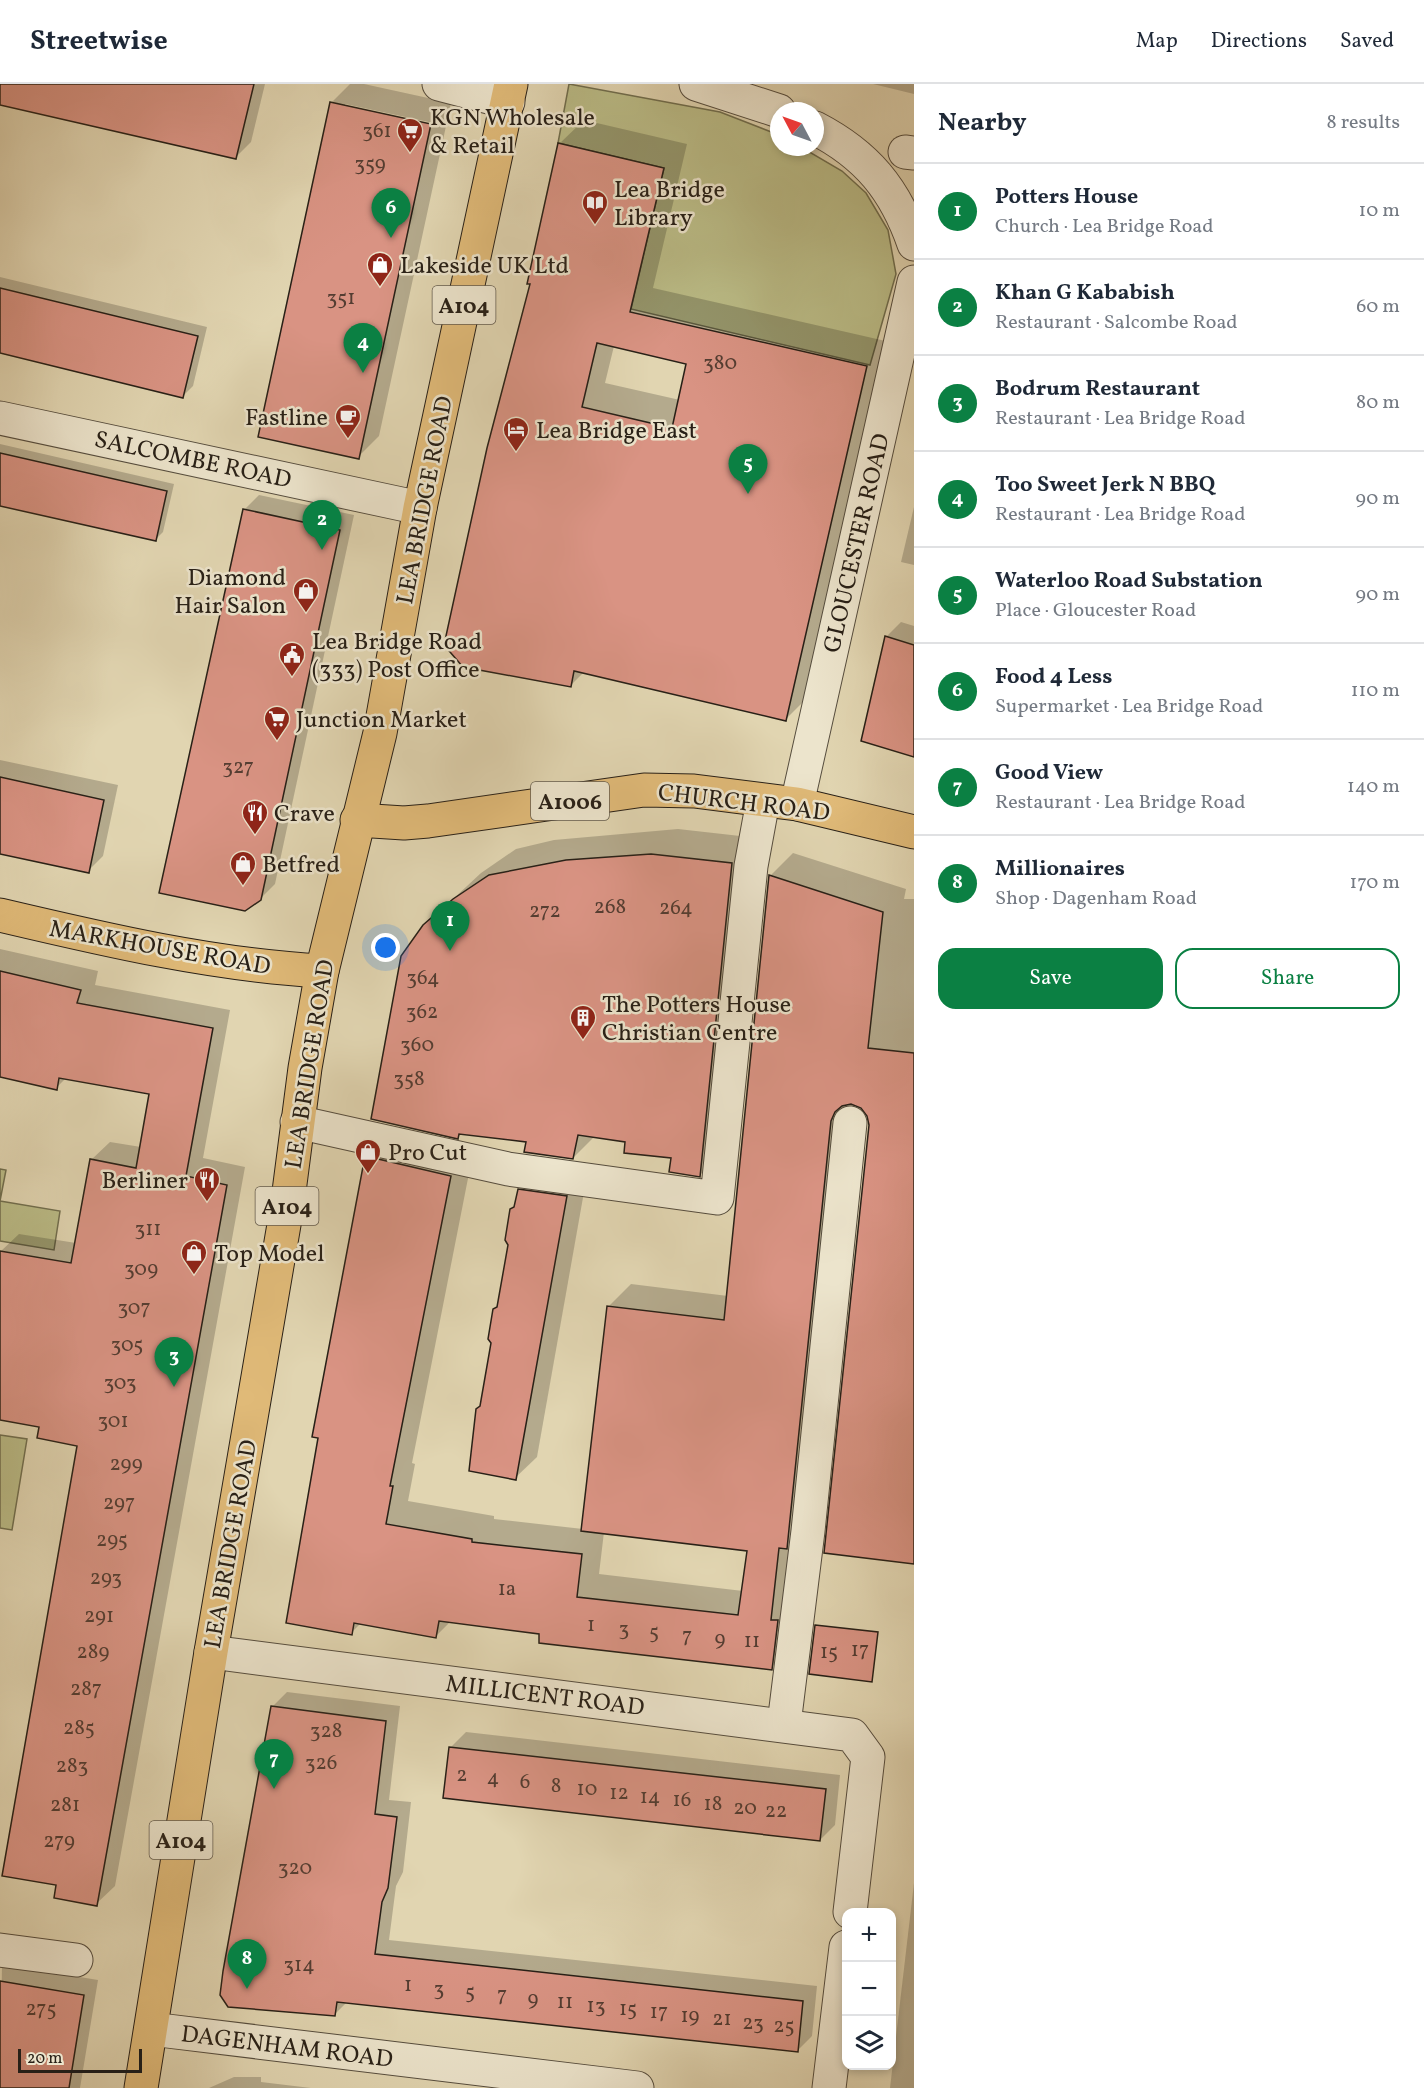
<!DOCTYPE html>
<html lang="en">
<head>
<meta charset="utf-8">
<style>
	body { margin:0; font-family:Vollkorn,serif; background:#f2f2f3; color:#1f2937 }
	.controls { position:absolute; right:18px; bottom:18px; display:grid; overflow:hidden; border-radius:12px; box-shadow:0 3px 9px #0003 }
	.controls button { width:54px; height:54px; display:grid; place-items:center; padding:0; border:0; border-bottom:2px solid #e0e1e3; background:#fff; color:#1f2937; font:30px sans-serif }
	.compass { position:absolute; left:770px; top:18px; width:54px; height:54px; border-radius:50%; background:#fff; box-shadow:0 3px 9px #0003; rotate:311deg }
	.scale { position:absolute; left:18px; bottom:15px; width:124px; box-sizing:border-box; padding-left:6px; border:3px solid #282017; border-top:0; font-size:16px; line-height:21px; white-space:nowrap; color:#282017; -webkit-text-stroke:4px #ece4cc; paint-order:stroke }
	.you { position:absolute; left:386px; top:864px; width:21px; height:21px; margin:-15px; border:4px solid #fff; border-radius:50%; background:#1a73e8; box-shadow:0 0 0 9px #1a73e833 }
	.badge { display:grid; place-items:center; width:39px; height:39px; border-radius:50%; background:#0b8043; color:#fff; font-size:20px; font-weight:700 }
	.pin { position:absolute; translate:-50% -50px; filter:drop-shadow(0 2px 3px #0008) }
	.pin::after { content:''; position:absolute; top:32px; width:21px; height:18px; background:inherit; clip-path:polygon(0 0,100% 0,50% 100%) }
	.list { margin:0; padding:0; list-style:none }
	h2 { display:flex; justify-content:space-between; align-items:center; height:78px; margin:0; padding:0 24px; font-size:26px }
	h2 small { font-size:20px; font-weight:400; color:#747a83 }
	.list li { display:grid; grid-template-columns:39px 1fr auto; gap:18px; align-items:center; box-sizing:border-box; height:96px; padding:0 24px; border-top:2px solid #e0e1e3 }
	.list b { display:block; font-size:22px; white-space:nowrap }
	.list p { margin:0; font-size:20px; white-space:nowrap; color:#747a83 }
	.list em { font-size:20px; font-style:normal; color:#747a83 }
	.actions { display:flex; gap:12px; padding:18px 24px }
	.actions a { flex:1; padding:14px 0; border:2px solid #0b8043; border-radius:18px; text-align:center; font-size:21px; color:#0b8043 }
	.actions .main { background:#0b8043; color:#fff }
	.icon { flex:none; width:33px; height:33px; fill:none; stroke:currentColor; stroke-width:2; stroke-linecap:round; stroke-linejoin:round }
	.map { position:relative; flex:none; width:914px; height:2004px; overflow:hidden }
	header { display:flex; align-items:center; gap:36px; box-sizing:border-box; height:84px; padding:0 30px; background:#fff; border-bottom:2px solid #e0e1e3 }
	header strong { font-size:28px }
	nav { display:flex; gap:33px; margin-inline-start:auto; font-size:21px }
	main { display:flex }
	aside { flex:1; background:#fff }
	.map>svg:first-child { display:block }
	.green { fill:#babb86; stroke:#716e4e; stroke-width:1.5 }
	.shadow { fill:#0003; fill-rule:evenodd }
	.building { fill:#d99383; stroke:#282017; stroke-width:1.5; fill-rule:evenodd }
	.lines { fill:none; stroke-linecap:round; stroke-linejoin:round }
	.minor-casing { stroke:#564d3e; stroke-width:35 }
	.major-casing { stroke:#282017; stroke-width:35 }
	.minor { stroke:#ece4cc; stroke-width:33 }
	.major { stroke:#e0ba78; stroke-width:33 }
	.labels { text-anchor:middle; stroke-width:5; stroke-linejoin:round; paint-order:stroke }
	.number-label { font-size:21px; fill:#543d32 }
	.shield { fill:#ece4cc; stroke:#635b4d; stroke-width:1.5 }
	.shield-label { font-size:22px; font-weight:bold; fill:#282017 }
	.poi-label { font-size:24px; fill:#282017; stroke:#ece4cc; text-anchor:start }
	.street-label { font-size:24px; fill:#282017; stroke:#ece4cc }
</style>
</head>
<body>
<header>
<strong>Streetwise</strong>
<nav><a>Map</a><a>Directions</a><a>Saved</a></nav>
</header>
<main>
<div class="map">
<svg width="914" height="2004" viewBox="0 0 914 2004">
	<rect width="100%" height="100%" fill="#e1d5b1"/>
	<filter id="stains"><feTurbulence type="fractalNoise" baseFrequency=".00333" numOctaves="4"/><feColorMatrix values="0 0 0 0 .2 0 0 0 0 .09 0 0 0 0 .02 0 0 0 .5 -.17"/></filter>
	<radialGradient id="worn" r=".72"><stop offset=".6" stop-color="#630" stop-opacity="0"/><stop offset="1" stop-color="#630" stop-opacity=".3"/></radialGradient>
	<!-- green -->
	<g class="green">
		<path d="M569 0 720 28 779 51V63H801L842 87 866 109 888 146 896 190 870 281 631 225 664 84 558 59Z"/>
		<path d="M0 1085 6 1086 0 1117 60 1127 54 1166 0 1157Z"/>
		<path d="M0 1351 27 1355 12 1446 0 1444Z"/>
	</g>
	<!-- shadow -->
	<g class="shadow">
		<path d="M0 0H265L251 58 236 73 0 19Z"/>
		<path d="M350 0H364L451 19 379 352 358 373 331 19ZM345 20 438 40V43L345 23Z"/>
		<path d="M873 0H914V10Z"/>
		<path d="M584 36 687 60 653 204 890 258 810 611 786 635 584 588 570 602 559 60ZM614 262 688 279 680 316 605 299Z"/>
		<path d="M0 193 207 243 193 302 183 312 0 267Z"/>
		<path d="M0 360 174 400 163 448 155 456 0 421Z"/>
		<path d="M259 411 354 431 275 800 260 815 244 426Z"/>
		<path d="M914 423V481L901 478Z"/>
		<path d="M901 538 914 542V672L886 553Z"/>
		<path d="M0 676 118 701 103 772 88 787 0 768Z"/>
		<path d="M678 745 758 754 726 1065 700 1091 672 1073 627 1056 595 1052 573 1074 528 1056 462 1049 458 1053 424 842 481 789 516 765 554 756Z"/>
		<path d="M793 769 906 805 904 815H914V1478L870 1041 869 1031 862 1023 853 1019 812 1421 794 1561 771 1584 451 1537 436 1552 361 1539 351 1549 367 1073 389 1050 473 1069 412 1379 415 1380 408 1417 494 1432V1435L583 1445 608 1223 631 1200 728 1212 770 792ZM604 1448 748 1466 743 1507 599 1490Z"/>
		<path d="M0 865 98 887 95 901 230 926 203 1074 245 1083 115 1802 96 1820 78 1361 41 1342 0 1335V1168L19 1150 76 1159 91 1076 110 1058 141 1063 151 1009 67 993 56 1004 0 991Z"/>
		<path d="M540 1085 587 1091 537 1373 515 1394 482 1321 519 1106Z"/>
		<path d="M287 1608 400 1622 389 1716 411 1718 403 1788 396 1802 389 1856 817 1902 812 1952 797 1967 347 1918 335 1930 272 1623Z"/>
		<path d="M466 1648 840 1691 835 1741 820 1756 451 1663Z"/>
		<path d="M914 1799V2004H890Z"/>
		<path d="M2 1880 98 1896 80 2004H0Z"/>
		<path d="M234 1993H261V1998L311 2004H209Z"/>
	</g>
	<!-- building -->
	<g class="building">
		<path d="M0 0H254L236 75 0 21Z"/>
		<path d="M330 18 431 40 359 375 258 353Z"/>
		<path d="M558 59 664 84 630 228 867 282 786 637 574 587 571 603 463 583 444 561 487 364 530 200H527ZM597 259 686 280 672 344 582 323Z"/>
		<path d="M0 204 198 252 183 314 0 269Z"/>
		<path d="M0 369 167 407 156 457 0 422Z"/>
		<path d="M243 425 340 446 261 816 245 827 159 809Z"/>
		<path d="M885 552 914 561V673L861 657Z"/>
		<path d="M0 693 104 716 89 789 0 770Z"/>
		<path d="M651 770 732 779 700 1093 669 1088 671 1074 624 1069 625 1058 578 1051 573 1075 524 1068 526 1058 459 1050 458 1055 371 1035 401 872 423 841 453 815 489 791 566 776Z"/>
		<path d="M769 791 883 828 868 964 914 969V1480L824 1469 869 1041 867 1032 861 1024 851 1020 842 1022 835 1028 831 1037 789 1445 787 1465 779 1464 771 1536H778L772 1586 539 1559V1550L439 1537 436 1554 354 1539 352 1551 286 1539 318 1354 312 1353 365 1072 451 1092 390 1402H393L386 1440 472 1455V1458L582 1470 577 1513 738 1531 747 1467 581 1447 607 1222 724 1236Z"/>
		<path d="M0 887 81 906 77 919 213 944 186 1092 227 1101 97 1822 54 1814 56 1801 2 1792 77 1362 37 1354 39 1343 0 1336V1167L71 1179 90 1075 136 1084 149 1010 59 994 57 1006 0 993Z"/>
		<path d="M518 1105 567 1112 516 1396 469 1387 476 1325 480 1322 491 1259 488 1255 493 1225 497 1223 508 1161 505 1156 510 1125 514 1123Z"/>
		<path d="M815 1541 878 1548 872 1598 809 1590Z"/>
		<path d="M271 1622 386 1637 375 1730 397 1733 388 1804 382 1818 375 1870 803 1917 798 1968 337 1918 335 1932 228 1923 220 1911 223 1887Z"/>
		<path d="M449 1663 826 1705 820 1757 443 1714Z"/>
		<path d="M0 1897 84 1911 69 2004H0Z"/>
	</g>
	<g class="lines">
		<defs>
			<g id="minor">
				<path d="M439 0 508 18"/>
				<path d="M696 0 779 27"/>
				<path d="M815 44C867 71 895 105 914 160"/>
				<path d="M905 68 914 69"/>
				<path d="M0 334 420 424"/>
				<path d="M797 720 914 198"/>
				<path d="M297 1038 508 1085 717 1114 751 782 763 717"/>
				<path d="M211 1568 852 1651 868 1673 850 1828"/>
				<path d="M784 1640 808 1447 850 1039"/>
				<path d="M0 1866 76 1876"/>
				<path d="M151 1945 637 2004"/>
				<path d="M829 2004 846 1863"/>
			</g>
			<g id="major">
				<path d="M357 736 404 739 428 737 644 706 694 707 797 720 914 748"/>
				<path d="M0 831C106 856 213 881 322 887"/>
				<path d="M141 2004 211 1568 287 1123 305 984 322 887 380 649 420 424 511 0"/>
			</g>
		</defs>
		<!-- minor casing -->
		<use href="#minor" class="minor-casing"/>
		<!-- major casing -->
		<use href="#major" class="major-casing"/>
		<!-- minor -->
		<use href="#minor" class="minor"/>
		<!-- major -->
		<use href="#major" class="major"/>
	</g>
	<!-- icons -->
	<defs>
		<symbol id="supermarket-pin" viewBox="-11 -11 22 30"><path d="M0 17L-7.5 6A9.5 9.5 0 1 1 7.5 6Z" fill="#8f2418" stroke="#ece4cc"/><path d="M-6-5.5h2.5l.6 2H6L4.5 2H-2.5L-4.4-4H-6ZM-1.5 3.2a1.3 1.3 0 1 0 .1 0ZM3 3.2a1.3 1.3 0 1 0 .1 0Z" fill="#fff"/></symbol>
		<symbol id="library-pin" viewBox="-11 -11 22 30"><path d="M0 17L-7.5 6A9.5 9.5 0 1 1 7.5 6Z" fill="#8f2418" stroke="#ece4cc"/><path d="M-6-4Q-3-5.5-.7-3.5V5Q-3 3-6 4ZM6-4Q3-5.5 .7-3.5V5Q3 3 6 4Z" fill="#fff"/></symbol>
		<symbol id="shop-pin" viewBox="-11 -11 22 30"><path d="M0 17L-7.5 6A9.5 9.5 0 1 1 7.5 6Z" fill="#8f2418" stroke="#ece4cc"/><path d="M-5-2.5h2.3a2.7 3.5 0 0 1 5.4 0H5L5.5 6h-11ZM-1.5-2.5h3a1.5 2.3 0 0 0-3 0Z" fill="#fff"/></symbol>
		<symbol id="cafe-pin" viewBox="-11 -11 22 30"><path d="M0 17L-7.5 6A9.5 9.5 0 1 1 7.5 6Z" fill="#8f2418" stroke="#ece4cc"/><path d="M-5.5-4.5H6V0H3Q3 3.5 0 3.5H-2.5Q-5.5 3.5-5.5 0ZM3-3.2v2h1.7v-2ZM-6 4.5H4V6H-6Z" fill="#fff"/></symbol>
		<symbol id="hotel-pin" viewBox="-11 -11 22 30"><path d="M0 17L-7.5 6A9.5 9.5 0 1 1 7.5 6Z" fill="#8f2418" stroke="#ece4cc"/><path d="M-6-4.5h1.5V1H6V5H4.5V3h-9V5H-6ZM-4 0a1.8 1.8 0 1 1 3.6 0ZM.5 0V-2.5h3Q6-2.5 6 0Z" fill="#fff"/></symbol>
		<symbol id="civic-pin" viewBox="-11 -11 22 30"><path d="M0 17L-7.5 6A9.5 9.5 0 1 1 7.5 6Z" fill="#8f2418" stroke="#ece4cc"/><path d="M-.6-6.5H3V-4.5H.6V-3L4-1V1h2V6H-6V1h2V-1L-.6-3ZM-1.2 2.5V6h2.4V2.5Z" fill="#fff"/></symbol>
		<symbol id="restaurant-pin" viewBox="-11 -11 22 30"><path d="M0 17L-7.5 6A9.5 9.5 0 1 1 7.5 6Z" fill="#8f2418" stroke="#ece4cc"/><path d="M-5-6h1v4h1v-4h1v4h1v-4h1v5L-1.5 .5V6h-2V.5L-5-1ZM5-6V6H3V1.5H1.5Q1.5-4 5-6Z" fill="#fff"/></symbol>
		<symbol id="building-pin" viewBox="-11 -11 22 30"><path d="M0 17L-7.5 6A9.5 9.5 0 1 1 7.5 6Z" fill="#8f2418" stroke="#ece4cc"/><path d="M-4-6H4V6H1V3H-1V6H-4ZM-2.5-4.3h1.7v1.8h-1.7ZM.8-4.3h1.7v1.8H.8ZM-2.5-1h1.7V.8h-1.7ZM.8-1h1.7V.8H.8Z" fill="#fff"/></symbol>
	</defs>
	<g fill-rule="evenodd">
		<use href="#supermarket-pin" x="395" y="32" width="30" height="40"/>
		<use href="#library-pin" x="580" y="104" width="30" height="40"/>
		<use href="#shop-pin" x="365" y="166" width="30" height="40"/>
		<use href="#cafe-pin" x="333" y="318" width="30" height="40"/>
		<use href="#hotel-pin" x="501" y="331" width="30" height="40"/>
		<use href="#shop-pin" x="291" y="492" width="30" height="40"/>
		<use href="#civic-pin" x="277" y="556" width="30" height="40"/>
		<use href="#supermarket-pin" x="262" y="620" width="30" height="40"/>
		<use href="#restaurant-pin" x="240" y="714" width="30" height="40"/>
		<use href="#shop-pin" x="228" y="765" width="30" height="40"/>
		<use href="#building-pin" x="568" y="919" width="30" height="40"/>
		<use href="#shop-pin" x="353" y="1053" width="30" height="40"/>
		<use href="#restaurant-pin" x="192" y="1081" width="30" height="40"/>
		<use href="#shop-pin" x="179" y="1154" width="30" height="40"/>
	</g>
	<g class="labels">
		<!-- number labels -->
		<g class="number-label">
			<text x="377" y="53">361</text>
			<text x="370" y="86">359</text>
			<text x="341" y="220">351</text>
			<text x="720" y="285">380</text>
			<text x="238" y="689">327</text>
			<text x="610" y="829">268</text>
			<text x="676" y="830">264</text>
			<text x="545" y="833">272</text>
			<text x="423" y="900">364</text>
			<text x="422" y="934">362</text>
			<text x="417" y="967">360</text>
			<text x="409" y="1001">358</text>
			<text x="148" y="1151">311</text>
			<text x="141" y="1191">309</text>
			<text x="134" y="1230">307</text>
			<text x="127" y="1267">305</text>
			<text x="120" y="1305">303</text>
			<text x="113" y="1343">301</text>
			<text x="126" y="1386">299</text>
			<text x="119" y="1425">297</text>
			<text x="112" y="1462">295</text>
			<text x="106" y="1500">293</text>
			<text x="507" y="1511">1a</text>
			<text x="99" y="1538">291</text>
			<text x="591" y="1547">1</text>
			<text x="624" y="1551">3</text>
			<text x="654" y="1554">5</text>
			<text x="687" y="1558">7</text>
			<text x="720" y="1561">9</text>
			<text x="752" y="1563">11</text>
			<text x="860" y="1572">17</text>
			<text x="93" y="1574">289</text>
			<text x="829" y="1574">15</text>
			<text x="86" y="1611">287</text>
			<text x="79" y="1650">285</text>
			<text x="326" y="1653">328</text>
			<text x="321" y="1685">326</text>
			<text x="72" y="1688">283</text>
			<text x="462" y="1697">2</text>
			<text x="493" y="1700">4</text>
			<text x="525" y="1704">6</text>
			<text x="556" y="1708">8</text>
			<text x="587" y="1711">10</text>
			<text x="619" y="1715">12</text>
			<text x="650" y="1719">14</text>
			<text x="682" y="1722">16</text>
			<text x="713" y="1726">18</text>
			<text x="65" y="1727">281</text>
			<text x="745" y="1730">20</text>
			<text x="776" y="1733">22</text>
			<text x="59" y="1763">279</text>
			<text x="295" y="1790">320</text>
			<text x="299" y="1887">314</text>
			<text x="408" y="1907">1</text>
			<text x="439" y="1911">3</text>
			<text x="470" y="1914">5</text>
			<text x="502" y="1917">7</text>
			<text x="533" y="1921">9</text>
			<text x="565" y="1924">11</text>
			<text x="596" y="1928">13</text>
			<text x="41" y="1931">275</text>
			<text x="628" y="1931">15</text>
			<text x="659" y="1934">17</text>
			<text x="690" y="1938">19</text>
			<text x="722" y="1941">21</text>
			<text x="753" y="1945">23</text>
			<text x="784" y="1948">25</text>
		</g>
		<!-- shield labels -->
		<g class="shield">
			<rect x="432.5" y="202" width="63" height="38" rx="4.5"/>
			<rect x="531" y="698" width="78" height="38" rx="4.5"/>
			<rect x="255.5" y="1103" width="63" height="38" rx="4.5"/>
			<rect x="149.5" y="1737" width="63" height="38" rx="4.5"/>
		</g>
		<g class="shield-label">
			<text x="464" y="229">A104</text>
			<text x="570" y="725">A1006</text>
			<text x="287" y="1130">A104</text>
			<text x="181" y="1764">A104</text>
		</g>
		<!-- poi labels -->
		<g class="poi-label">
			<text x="430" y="41">KGN Wholesale<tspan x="430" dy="28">&amp; Retail</tspan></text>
			<text x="614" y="113">Lea Bridge<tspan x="614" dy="28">Library</tspan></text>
			<text x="400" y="189">Lakeside UK Ltd</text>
			<text x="328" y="341" text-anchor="end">Fastline</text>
			<text x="536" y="354">Lea Bridge East</text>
			<text x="286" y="501" text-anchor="end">Diamond<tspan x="286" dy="28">Hair Salon</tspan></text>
			<text x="312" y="565">Lea Bridge Road<tspan x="312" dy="28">(333) Post Office</tspan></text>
			<text x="296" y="643">Junction Market</text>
			<text x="274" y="737">Crave</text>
			<text x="262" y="788">Betfred</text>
			<text x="602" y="928">The Potters House<tspan x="602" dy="28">Christian Centre</tspan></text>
			<text x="388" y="1076">Pro Cut</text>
			<text x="188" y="1104" text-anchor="end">Berliner</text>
			<text x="214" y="1177">Top Model</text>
		</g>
		<!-- street labels -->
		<g class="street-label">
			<text transform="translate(193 375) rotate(12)" y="8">SALCOMBE ROAD</text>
			<text transform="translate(424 416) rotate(-79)" y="8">LEA BRIDGE ROAD</text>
			<text transform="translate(856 459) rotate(-77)" y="8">GLOUCESTER ROAD</text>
			<text transform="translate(744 718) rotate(7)" y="8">CHURCH ROAD</text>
			<text transform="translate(160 863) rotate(10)" y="8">MARKHOUSE ROAD</text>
			<text transform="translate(309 980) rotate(-81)" y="8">LEA BRIDGE ROAD</text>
			<text transform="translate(230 1460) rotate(-80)" y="8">LEA BRIDGE ROAD</text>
			<text transform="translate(545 1611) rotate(7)" y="8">MILLICENT ROAD</text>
			<text transform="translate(287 1962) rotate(7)" y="8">DAGENHAM ROAD</text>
		</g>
	</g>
	<rect width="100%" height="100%" filter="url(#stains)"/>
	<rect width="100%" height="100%" fill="url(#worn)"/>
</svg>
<div class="controls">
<button>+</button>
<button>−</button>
<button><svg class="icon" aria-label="layers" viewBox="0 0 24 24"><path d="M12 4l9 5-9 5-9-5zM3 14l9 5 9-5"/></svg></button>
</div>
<svg class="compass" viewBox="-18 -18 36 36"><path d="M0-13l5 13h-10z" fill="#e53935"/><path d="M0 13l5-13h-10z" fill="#747a83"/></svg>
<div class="scale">20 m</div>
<div class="you"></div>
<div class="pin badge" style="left:450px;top:867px">1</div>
<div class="pin badge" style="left:322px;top:466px">2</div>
<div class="pin badge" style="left:174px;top:1303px">3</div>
<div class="pin badge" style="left:363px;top:289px">4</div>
<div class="pin badge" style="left:748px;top:410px">5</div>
<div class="pin badge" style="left:391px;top:154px">6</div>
<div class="pin badge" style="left:274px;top:1705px">7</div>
<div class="pin badge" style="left:247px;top:1905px">8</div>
</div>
<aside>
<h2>Nearby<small>8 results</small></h2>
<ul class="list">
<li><span class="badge">1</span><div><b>Potters House</b><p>Church · Lea Bridge Road</p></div><em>10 m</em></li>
<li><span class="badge">2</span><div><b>Khan G Kababish</b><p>Restaurant · Salcombe Road</p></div><em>60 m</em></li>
<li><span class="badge">3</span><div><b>Bodrum Restaurant</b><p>Restaurant · Lea Bridge Road</p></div><em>80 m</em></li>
<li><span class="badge">4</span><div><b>Too Sweet Jerk N BBQ</b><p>Restaurant · Lea Bridge Road</p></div><em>90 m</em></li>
<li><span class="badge">5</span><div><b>Waterloo Road Substation</b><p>Place · Gloucester Road</p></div><em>90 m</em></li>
<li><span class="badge">6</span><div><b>Food 4 Less</b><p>Supermarket · Lea Bridge Road</p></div><em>110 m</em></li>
<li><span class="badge">7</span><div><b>Good View</b><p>Restaurant · Lea Bridge Road</p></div><em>140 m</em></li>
<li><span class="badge">8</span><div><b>Millionaires</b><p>Shop · Dagenham Road</p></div><em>170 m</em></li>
</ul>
<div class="actions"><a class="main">Save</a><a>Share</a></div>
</aside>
</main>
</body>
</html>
